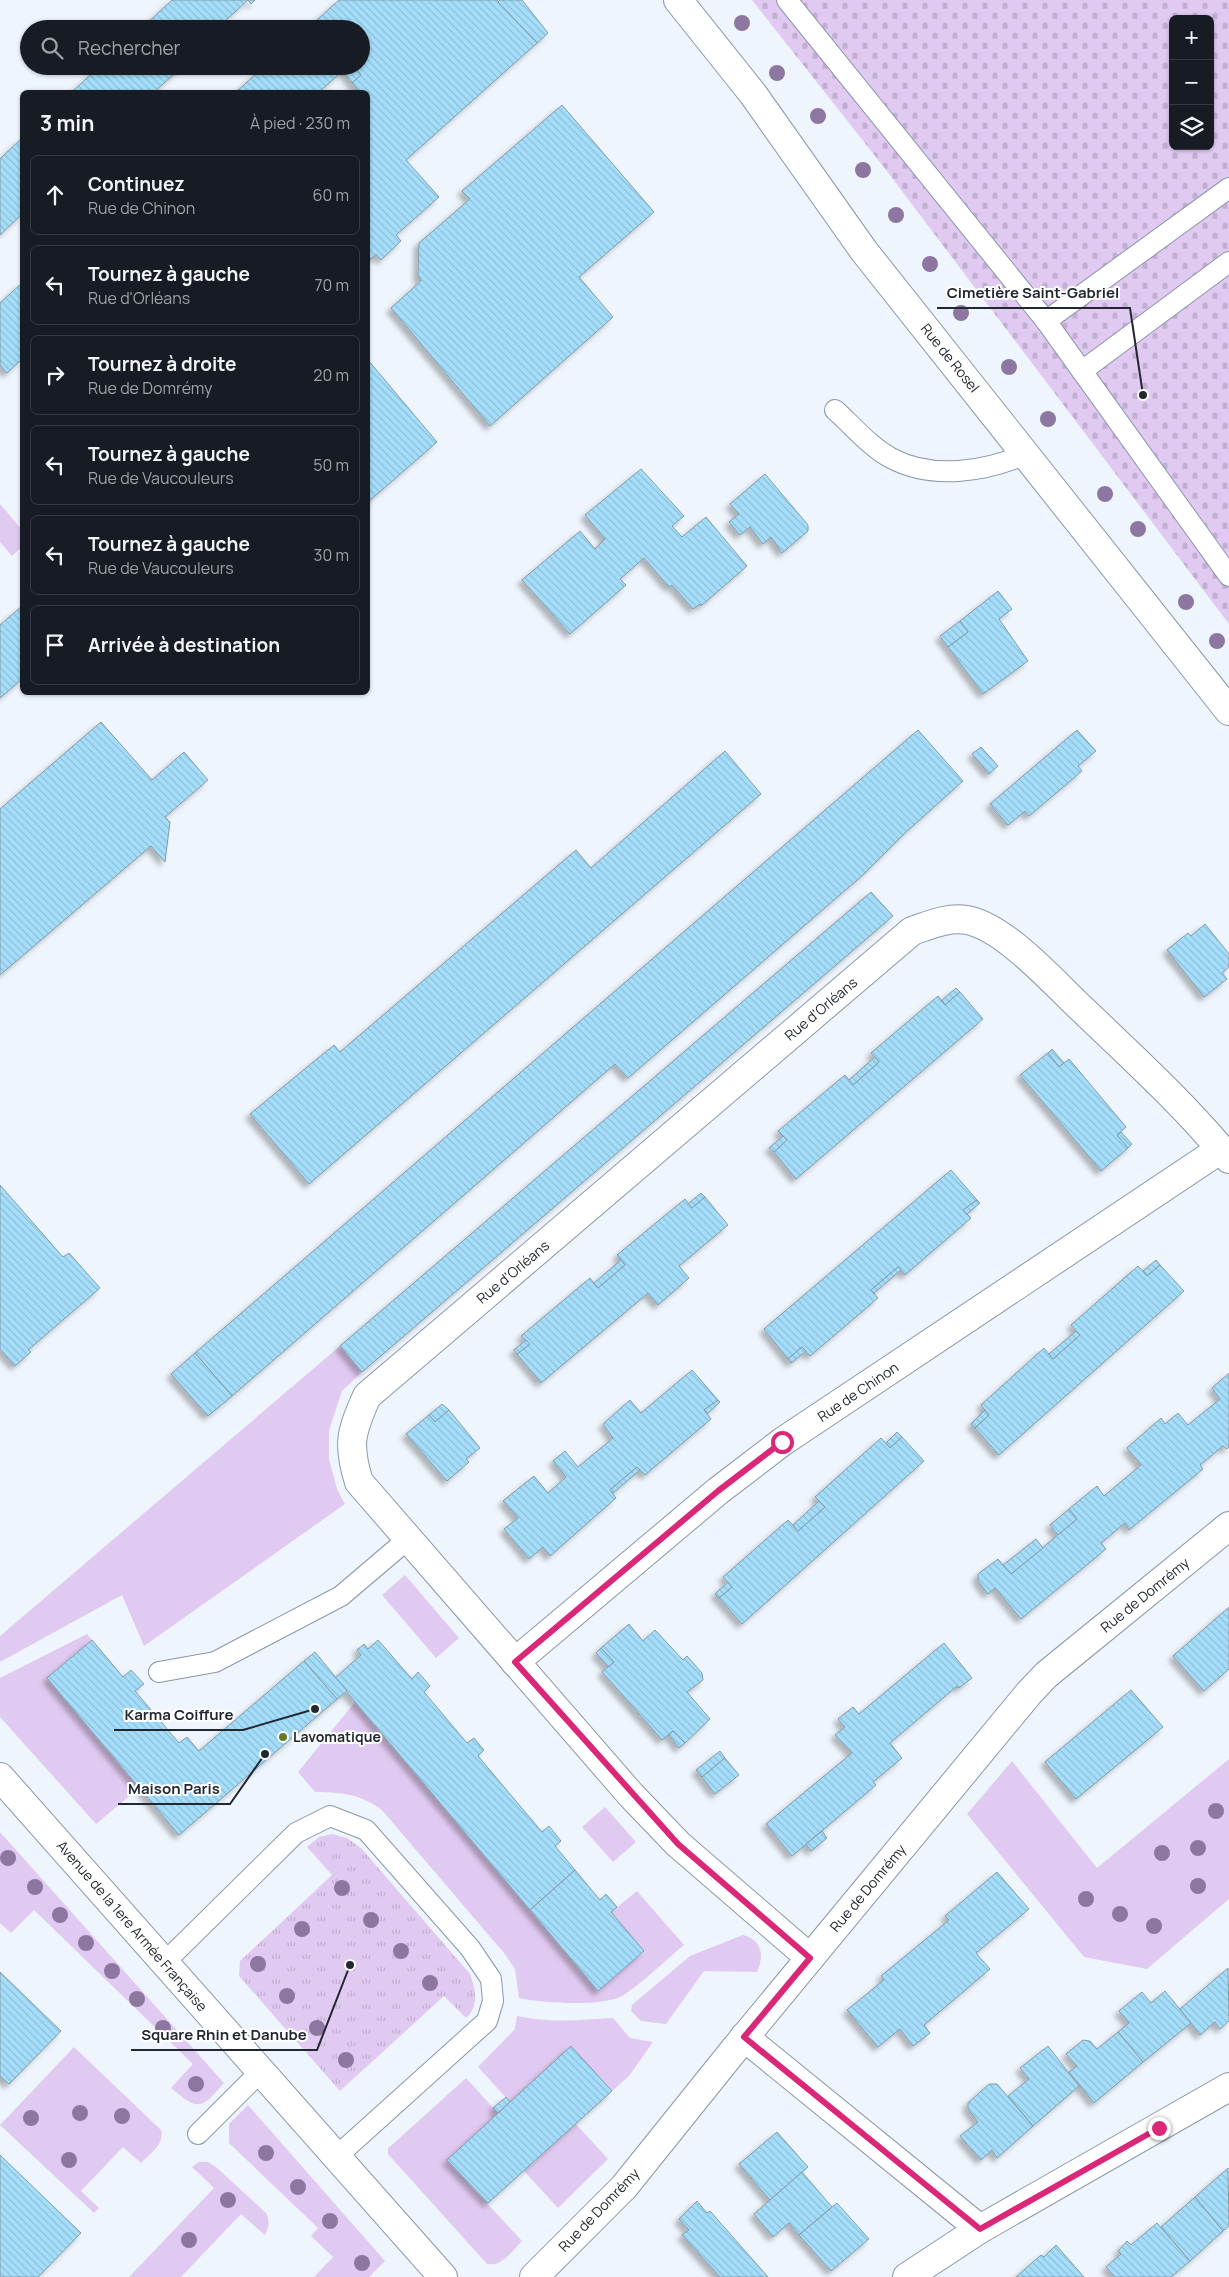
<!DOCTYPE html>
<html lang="fr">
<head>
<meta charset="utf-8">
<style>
	body { margin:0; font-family:Manrope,sans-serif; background:#20242c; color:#f1f3f6 }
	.controls { position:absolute; right:15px; top:15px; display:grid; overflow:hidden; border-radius:8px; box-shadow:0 1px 4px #0004 }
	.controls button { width:45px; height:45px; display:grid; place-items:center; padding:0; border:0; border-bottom:1px solid #363941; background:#171b24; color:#f1f3f6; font:25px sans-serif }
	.stop { position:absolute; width:15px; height:15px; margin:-11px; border:4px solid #db2777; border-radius:50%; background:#fff }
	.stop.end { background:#db2777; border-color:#fff; box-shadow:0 1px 5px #0008 }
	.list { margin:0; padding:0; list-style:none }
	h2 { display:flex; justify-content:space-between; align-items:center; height:65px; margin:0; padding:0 20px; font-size:21px }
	h2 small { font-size:16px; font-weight:400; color:#9ea1a6 }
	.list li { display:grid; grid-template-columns:32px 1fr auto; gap:15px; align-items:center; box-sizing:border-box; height:80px; margin:0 10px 10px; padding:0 10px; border:1px solid #363941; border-radius:8px }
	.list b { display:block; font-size:19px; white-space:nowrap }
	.list p { margin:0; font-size:16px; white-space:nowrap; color:#9ea1a6 }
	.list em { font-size:16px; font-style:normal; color:#9ea1a6 }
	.icon { flex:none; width:28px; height:28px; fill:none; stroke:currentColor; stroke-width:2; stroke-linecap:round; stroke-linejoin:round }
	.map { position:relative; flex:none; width:1229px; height:2277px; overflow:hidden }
	.search { position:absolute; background:#171b24; box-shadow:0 1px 4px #0004; left:20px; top:20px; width:350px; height:55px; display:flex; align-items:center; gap:12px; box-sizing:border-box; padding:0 18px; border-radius:28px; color:#9ea1a6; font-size:19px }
	.panel { position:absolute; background:#171b24; box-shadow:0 1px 4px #0004; left:20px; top:90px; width:350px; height:605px; border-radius:8px }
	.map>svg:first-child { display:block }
	.green { fill:#e1caf2 }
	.cemetery { fill:url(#cemetery-stones); fill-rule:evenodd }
	.park { fill:url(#park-tufts) }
	.building { fill:url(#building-back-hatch); stroke:#849ca9; filter:url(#shadow) }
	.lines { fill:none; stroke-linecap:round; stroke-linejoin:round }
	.service-casing { stroke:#8a97ab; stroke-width:22 }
	.minor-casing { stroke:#8a97ab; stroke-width:30 }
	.tertiary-casing { stroke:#8a97ab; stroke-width:30 }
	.service { stroke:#fff; stroke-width:20 }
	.minor { stroke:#fff; stroke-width:28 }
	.tertiary { stroke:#fff; stroke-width:28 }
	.tree { fill:#8d77a1 }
	.route { stroke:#db2777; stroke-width:6 }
	.poi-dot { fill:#657a2b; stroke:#fff; stroke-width:2 }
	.labels { text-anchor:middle; stroke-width:4; stroke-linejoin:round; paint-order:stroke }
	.street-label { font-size:14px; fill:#222830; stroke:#fff }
	.poi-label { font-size:14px; font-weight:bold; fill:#222830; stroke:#fff; text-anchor:start }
	.leader { fill:none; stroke:#222830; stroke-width:2 }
	.callout-dot { fill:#222830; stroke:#fff; stroke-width:2 }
	.callout-label { font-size:15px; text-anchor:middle; font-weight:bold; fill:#222830; stroke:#fff; stroke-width:4; stroke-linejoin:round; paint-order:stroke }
</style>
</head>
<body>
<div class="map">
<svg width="1229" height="2277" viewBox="0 0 1229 2277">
	<defs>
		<pattern id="cemetery-stones" width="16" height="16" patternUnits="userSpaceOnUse" patternTransform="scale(1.25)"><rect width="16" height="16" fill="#e1caf2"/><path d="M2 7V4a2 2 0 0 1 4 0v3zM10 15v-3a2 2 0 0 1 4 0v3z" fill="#c1aed0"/></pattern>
		<pattern id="park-tufts" width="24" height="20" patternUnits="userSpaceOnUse" patternTransform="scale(1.25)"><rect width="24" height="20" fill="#e1caf2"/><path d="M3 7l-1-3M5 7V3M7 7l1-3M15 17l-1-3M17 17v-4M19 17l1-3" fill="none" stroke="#c1aed0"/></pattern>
		<pattern id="building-back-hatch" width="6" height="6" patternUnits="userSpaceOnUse" patternTransform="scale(1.25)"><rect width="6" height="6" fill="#a4defa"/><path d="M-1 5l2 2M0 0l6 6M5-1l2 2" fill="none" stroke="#8dbed7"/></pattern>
		<filter id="shadow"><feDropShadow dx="-4.5" dy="4.5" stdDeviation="2.5" flood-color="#0004"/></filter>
	</defs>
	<rect width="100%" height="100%" fill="#eff5fd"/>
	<!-- green -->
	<g class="green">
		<path d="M0 504 22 530V547L12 556 0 542Z"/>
		<path d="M340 1346 362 1372 342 1391 329 1430V1459L337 1489 345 1504 144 1646 122 1595 0 1662V1636Z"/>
		<path d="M405 1575 459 1638 436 1658 382 1595Z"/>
		<path d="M87 1634 92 1640 47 1678 139 1788 96 1824 0 1717V1678Z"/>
		<path d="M355 1702 598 1990 644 1952 611 1912 637 1891 684 1945C667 1959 639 1986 622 1996 601 2007 542 2003 519 1998L515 1969 504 1953 381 1809C357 1793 343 1793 315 1792L298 1772Z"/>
		<path d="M1229 1759V1899L1147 1969 1084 1957 967 1814 1012 1761 1097 1868Z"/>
		<path d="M605 1807 636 1842 613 1862 582 1827Z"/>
		<path d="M0 1832 224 2083C201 2110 198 2111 171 2088L193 2064 34 1910 11 1933 0 1923Z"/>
		<path d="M743 1935C763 1940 764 1957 757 1972L704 1971 666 2024 641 2021 631 2011 632 2005 690 1956Z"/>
		<path d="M517 2016C549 2023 580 2020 613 2018L630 2038 653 2042 629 2076 612 2091 510 2102 478 2067 515 2029Z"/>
		<path d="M74 2047 161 2130C165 2144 150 2154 141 2163L123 2147 81 2191 99 2208 94 2213 0 2125Z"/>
		<path d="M466 2078 498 2113 447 2160 522 2241C512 2251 502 2267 487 2264L388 2154V2148L393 2144Z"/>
		<path d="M248 2105 385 2261 369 2277H314L333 2257 311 2236 318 2228 229 2143V2124Z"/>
		<path d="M576 2124 608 2159 558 2208 524 2171Z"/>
		<path d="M199 2162H208L216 2167 266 2213C270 2222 269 2227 265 2235L241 2214 181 2277H129L214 2188 192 2167Z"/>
	</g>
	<!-- cemetery -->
	<path class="cemetery" d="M752 0H1229V624L883 166ZM1173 19H1210V146H1173Z"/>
	<!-- park -->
	<path class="park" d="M332 1834 347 1838 361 1848 470 1974C476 1990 479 2006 466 2018L444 1996 340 2091 239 1976 240 1961 332 1875 307 1847 319 1837Z"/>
	<!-- building -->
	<g class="building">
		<path d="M172 0H255L251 4 248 0 225 21 228 24 223 29H141Z"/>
		<path d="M339 0H497L537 43 406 160 439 197 396 235 401 241 381 260 376 254 368 262V92H360L352 83 361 75 354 66H361V29H307Z"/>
		<path d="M500 0H522L548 33 537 43 498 2Z"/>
		<path d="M100 66H183L154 92H72Z"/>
		<path d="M265 66H348L319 92H236Z"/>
		<path d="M348 66H354L361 75 352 83 343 71Z"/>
		<path d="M562 105 654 212 579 277 613 317 490 426 391 308 421 281 418 276 419 243 470 199 462 191Z"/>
		<path d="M22 138V214L0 235V159Z"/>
		<path d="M22 283V359L7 373 0 365V303Z"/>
		<path d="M368 360 437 442 368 502Z"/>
		<path d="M641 469 684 516 672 526 682 537 706 517 747 566 701 606 700 604 693 609 672 585 669 587 644 558 620 579 626 585 570 634 522 580 580 531 595 549 605 539 585 515Z"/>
		<path d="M765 474 808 525V531L782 553 771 537 763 544 750 527 740 535 729 522 739 514 730 504Z"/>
		<path d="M998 591 1012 609 999 619 1028 661 983 694 948 647 968 632 960 621Z"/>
		<path d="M22 606V679L0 698V625Z"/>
		<path d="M960 621 968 632 948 647 940 636Z"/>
		<path d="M101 722 152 780 184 752 208 780 165 817 170 822 165 862 151 846 0 975V809Z"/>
		<path d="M918 730 963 781 905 833 864 874 628 1078 615 1064 232 1396 195 1353Z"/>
		<path d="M1077 730 1096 751 1078 766 1082 771 1029 816 1025 811 1008 825 990 804Z"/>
		<path d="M981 747 998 766 989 774 972 754Z"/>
		<path d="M725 751 761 794 309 1184 250 1114 334 1045 340 1052 576 850 591 868Z"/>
		<path d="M871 892 893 916 362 1372 340 1346Z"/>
		<path d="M1205 924 1229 954V967L1222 973 1227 979 1204 997 1167 950 1188 933 1191 936Z"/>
		<path d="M956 988 960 992 945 1005 942 1000Z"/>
		<path d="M960 992 983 1019 796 1179 774 1152 787 1140 778 1131 845 1075 853 1085 879 1062 871 1053 938 996 945 1005Z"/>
		<path d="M1052 1049 1064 1063 1059 1067 1048 1053Z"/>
		<path d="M1048 1053 1059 1067 1069 1059 1126 1127 1117 1135 1128 1148 1101 1171 1020 1075Z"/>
		<path d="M875 1057 879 1062 853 1085 849 1080Z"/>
		<path d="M1121 1132 1132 1144 1128 1148 1117 1135Z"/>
		<path d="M783 1136 787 1140 774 1152 769 1148Z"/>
		<path d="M951 1170 977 1200 963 1210 971 1218 905 1275 898 1267 871 1290 878 1298 810 1356 802 1347 788 1359 764 1329Z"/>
		<path d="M0 1185 63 1257 69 1253 100 1288 28 1350 31 1352 15 1366 0 1349Z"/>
		<path d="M701 1193 705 1197 692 1208 688 1204Z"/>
		<path d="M705 1197 728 1225 679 1266 689 1278 658 1305 648 1293 541 1383 517 1354 530 1344 521 1336 590 1278 598 1288 625 1265 617 1255 685 1199 692 1208Z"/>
		<path d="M977 1200 980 1203 967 1214 963 1210Z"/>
		<path d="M621 1260 625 1265 598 1288 594 1283Z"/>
		<path d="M1156 1260 1160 1265 1147 1276 1143 1271Z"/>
		<path d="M1160 1265 1184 1291 999 1455 975 1428 989 1415 981 1405 1044 1348 1053 1359 1080 1335 1071 1325 1138 1266 1147 1276Z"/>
		<path d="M898 1267 901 1270 874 1293 871 1290Z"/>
		<path d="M1076 1331 1080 1335 1053 1359 1049 1354Z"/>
		<path d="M526 1340 530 1344 517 1354 514 1350Z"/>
		<path d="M802 1347 806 1351 791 1363 788 1359Z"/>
		<path d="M195 1353 232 1396 208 1416 171 1374Z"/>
		<path d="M692 1370 718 1400 704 1410 711 1419 645 1475 637 1467 610 1490 616 1498 550 1556 543 1547 529 1559 504 1529 518 1518 503 1501 534 1476 548 1493 566 1477 553 1461 565 1451 578 1467 613 1438 603 1424 630 1400 641 1413Z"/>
		<path d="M1229 1373V1447L1227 1449 1223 1446 1200 1465 1203 1469 1129 1530 1125 1523 1101 1543 1106 1549 1021 1619 995 1588 988 1594 978 1581V1574L998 1559 1011 1574 1077 1519 1069 1509 1097 1486 1104 1496 1141 1465 1127 1448 1161 1418 1165 1424 1178 1413 1188 1425 1220 1399 1212 1388Z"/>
		<path d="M718 1400 720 1402 707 1414 704 1410Z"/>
		<path d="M442 1404 449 1410 435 1422 429 1415Z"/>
		<path d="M449 1410 480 1448 466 1459 469 1462 447 1481 406 1434 429 1415 435 1422Z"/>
		<path d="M985 1410 989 1415 975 1428 971 1424Z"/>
		<path d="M897 1432 902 1437 890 1448 886 1443Z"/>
		<path d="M902 1437 924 1461 742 1624 719 1598 732 1587 723 1577 788 1520 798 1531 825 1507 815 1497 881 1438 890 1448Z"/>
		<path d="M637 1467 640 1470 613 1493 610 1490Z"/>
		<path d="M819 1501 825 1507 798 1531 793 1525Z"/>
		<path d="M1069 1509 1077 1519 1058 1535 1050 1525Z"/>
		<path d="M1036 1539 1043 1548 1011 1574 1003 1565Z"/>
		<path d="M728 1582 732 1587 719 1598 715 1594Z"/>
		<path d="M1229 1607V1669L1204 1691 1173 1656Z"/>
		<path d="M629 1624 643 1641 655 1630 683 1660 687 1656 702 1673 703 1680 687 1692 710 1719 685 1743 673 1731 662 1740 602 1672 614 1662 601 1648Z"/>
		<path d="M92 1640 123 1677 131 1670 144 1684 135 1691 179 1743 187 1737 199 1751 304 1661 337 1699 179 1835 47 1678Z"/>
		<path d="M378 1640 412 1679 418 1672 430 1686 424 1692 467 1743 474 1738 484 1750 478 1756 542 1832 549 1826 561 1841 555 1846 575 1870 530 1910 335 1678 361 1655 357 1650 364 1644 368 1649Z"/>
		<path d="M944 1643 972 1678 959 1688 957 1686 890 1743 902 1758 873 1782 876 1785 792 1856 766 1824 852 1753 835 1735 845 1727 838 1719 853 1707 859 1714Z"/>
		<path d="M601 1648 614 1662 608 1667 596 1653Z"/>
		<path d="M315 1652 347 1691 337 1699 304 1661Z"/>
		<path d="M1131 1690 1163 1727 1076 1799 1045 1762Z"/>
		<path d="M673 1731 685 1743 679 1748 669 1735Z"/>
		<path d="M720 1751 725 1758 702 1777 696 1770Z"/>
		<path d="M725 1758 739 1775 715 1794 702 1777Z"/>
		<path d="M822 1831 827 1838 811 1851 806 1844Z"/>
		<path d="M575 1870 600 1900 606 1894 617 1907 611 1912 644 1951 598 1991 530 1910Z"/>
		<path d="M997 1872 1029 1909 976 1953 990 1969 924 2025 930 2033 913 2046 900 2029 878 2047 847 2010 884 1980 881 1976 949 1920 945 1916Z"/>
		<path d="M1228 1968 1229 2021 1220 2029 1215 2022 1200 2035 1180 2009Z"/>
		<path d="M0 1972 61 2031 9 2084 0 2076Z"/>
		<path d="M1165 1991 1191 2023 1143 2062 1118 2032 1129 2023 1119 2011 1142 1992 1151 2003Z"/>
		<path d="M1118 2032 1143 2062 1094 2103 1069 2072 1077 2066 1066 2054 1083 2040 1090 2041 1097 2049Z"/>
		<path d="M571 2046 612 2091 488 2203 447 2160Z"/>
		<path d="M1048 2046 1079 2086 1033 2126 1008 2096 1029 2079 1020 2068Z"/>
		<path d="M989 2084H997L1033 2126 997 2158 992 2150 981 2160 960 2136 978 2122 968 2109V2103Z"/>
		<path d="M506 2097 510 2102 498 2113 493 2108Z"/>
		<path d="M777 2132 808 2167 770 2200 739 2164Z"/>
		<path d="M0 2155 81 2233 38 2277H0Z"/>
		<path d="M1228 2168 1229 2226 1223 2231 1195 2197Z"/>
		<path d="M802 2172 832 2207 799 2235 789 2223 773 2237 754 2214Z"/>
		<path d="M1195 2197 1223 2231 1190 2261 1161 2227Z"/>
		<path d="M697 2201 707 2213 710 2211 768 2277H720L682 2235 689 2230 679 2219Z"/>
		<path d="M837 2203 869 2239 831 2271 799 2235Z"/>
		<path d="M1157 2223 1190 2261 1171 2277H1115L1106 2267 1121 2254 1118 2251 1127 2241 1131 2245Z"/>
		<path d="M1056 2245 1084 2277H1016L1041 2255 1044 2257Z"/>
	</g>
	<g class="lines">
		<defs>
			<g id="service">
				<path d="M787 0 1046 321 1229 576"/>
				<path d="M1046 321 1229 188"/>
				<path d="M1082 371 1229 262"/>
				<path d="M835 410C852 425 870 447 891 458 932 480 985 472 1026 454"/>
				<path d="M159 1672 215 1662 341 1596 408 1539"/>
				<path d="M164 1963 296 1833 330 1816 366 1830 470 1948 491 1979 493 2001 487 2021 336 2157"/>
				<path d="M198 2134 260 2072"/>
			</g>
			<g id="minor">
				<path d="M515 1662 718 1491 782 1442 1221 1149"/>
				<path d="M0 1777 443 2277"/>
				<path d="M810 1958 678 1844 631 1795 359 1482C347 1444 351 1432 367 1396L912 931C930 925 947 917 967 920 1005 927 1054 983 1083 1010 1133 1058 1185 1105 1229 1159"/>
				<path d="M744 2037 980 2229 1229 2087"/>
				<path d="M534 2277 624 2187 734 2050 1029 1693 1046 1675 1229 1526"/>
				<path d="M907 2277 980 2229"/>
			</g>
			<path id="tertiary" d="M678 0 753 94 864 251 1229 711"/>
		</defs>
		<!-- service casing -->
		<use href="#service" class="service-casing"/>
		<!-- minor casing -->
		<use href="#minor" class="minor-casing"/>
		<!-- tertiary casing -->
		<use href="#tertiary" class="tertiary-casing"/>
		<!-- service -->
		<use href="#service" class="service"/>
		<!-- minor -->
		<use href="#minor" class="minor"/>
		<!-- tertiary -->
		<use href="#tertiary" class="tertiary"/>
	</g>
	<!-- trees -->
	<g class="tree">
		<circle cx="742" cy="23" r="8"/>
		<circle cx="777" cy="73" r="8"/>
		<circle cx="818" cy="116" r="8"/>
		<circle cx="863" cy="170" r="8"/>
		<circle cx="896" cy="215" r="8"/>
		<circle cx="930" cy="264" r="8"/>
		<circle cx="961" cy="313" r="8"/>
		<circle cx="1009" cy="367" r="8"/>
		<circle cx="1048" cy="419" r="8"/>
		<circle cx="1105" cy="494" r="8"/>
		<circle cx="1138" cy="529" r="8"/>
		<circle cx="1186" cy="602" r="8"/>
		<circle cx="1217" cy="641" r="8"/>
		<circle cx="1216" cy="1811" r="8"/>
		<circle cx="1198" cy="1848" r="8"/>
		<circle cx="1162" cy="1853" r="8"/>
		<circle cx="8" cy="1858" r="8"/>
		<circle cx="1198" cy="1886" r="8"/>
		<circle cx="35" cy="1887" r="8"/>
		<circle cx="342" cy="1888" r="8"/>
		<circle cx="1086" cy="1899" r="8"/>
		<circle cx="1120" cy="1914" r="8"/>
		<circle cx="60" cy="1915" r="8"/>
		<circle cx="371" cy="1920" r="8"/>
		<circle cx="1154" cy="1926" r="8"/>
		<circle cx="302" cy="1929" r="8"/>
		<circle cx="86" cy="1943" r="8"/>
		<circle cx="401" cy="1951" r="8"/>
		<circle cx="258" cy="1964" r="8"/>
		<circle cx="112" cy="1971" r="8"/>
		<circle cx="430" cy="1983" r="8"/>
		<circle cx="287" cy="1996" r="8"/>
		<circle cx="137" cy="1999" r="8"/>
		<circle cx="163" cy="2028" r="8"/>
		<circle cx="317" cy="2028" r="8"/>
		<circle cx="346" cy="2060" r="8"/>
		<circle cx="196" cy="2084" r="8"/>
		<circle cx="80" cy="2113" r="8"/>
		<circle cx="122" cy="2116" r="8"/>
		<circle cx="31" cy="2118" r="8"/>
		<circle cx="266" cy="2153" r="8"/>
		<circle cx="69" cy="2160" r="8"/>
		<circle cx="298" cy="2187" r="8"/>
		<circle cx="228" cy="2200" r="8"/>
		<circle cx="330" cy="2221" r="8"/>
		<circle cx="189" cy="2240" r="8"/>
		<circle cx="362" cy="2263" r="8"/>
	</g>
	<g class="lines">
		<!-- route -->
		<path class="route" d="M782 1442 718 1491 515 1662 678 1844 810 1958 744 2037 980 2229 1159 2128"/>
	</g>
	<!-- markers -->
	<circle class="poi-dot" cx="283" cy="1737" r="5"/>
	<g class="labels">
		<!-- street labels -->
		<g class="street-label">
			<text transform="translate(950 358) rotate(51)" y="5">Rue de Rosel</text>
			<text transform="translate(821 1009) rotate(-40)" y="5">Rue d'Orléans</text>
			<text transform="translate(513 1272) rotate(-40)" y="5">Rue d'Orléans</text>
			<text transform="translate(858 1392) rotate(-34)" y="5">Rue de Chinon</text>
			<text transform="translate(1145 1595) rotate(-39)" y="5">Rue de Domrémy</text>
			<text transform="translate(868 1888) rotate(-50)" y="5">Rue de Domrémy</text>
			<text transform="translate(132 1926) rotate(49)" y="5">Avenue de la 1ere Armée Française</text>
			<text transform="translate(599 2210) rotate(-46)" y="5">Rue de Domrémy</text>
		</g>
		<!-- poi labels -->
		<g class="poi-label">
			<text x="293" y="1742">Lavomatique</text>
		</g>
	</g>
	<!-- callouts -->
	<path class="leader" d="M1143 395L1130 308H937M315 1709L243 1730H114M265 1754L230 1804H118M350 1965L317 2050H131"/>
	<g class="callout-dot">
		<circle cx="1143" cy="395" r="5"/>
		<circle cx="315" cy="1709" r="5"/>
		<circle cx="265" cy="1754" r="5"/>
		<circle cx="350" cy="1965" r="5"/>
	</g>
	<g class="callout-label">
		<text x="1033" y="298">Cimetière Saint-Gabriel</text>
		<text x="179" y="1720">Karma Coiffure</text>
		<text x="174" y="1794">Maison Paris</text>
		<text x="224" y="2040">Square Rhin et Danube</text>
	</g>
</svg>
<div class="controls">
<button>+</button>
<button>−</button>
<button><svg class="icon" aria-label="layers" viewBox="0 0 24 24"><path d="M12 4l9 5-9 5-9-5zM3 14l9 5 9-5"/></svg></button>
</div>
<div class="stop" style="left:782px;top:1442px"></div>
<div class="stop end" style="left:1159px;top:2128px"></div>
<div class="search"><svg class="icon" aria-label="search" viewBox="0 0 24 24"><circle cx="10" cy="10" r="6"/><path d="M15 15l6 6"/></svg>Rechercher</div>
<section class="panel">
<h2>3 min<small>À pied · 230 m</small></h2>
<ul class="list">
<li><svg class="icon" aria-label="ahead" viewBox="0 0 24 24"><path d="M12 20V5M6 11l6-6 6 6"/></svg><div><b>Continuez</b><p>Rue de Chinon</p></div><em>60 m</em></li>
<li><svg class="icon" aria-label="left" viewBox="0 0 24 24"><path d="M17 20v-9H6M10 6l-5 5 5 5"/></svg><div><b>Tournez à gauche</b><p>Rue d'Orléans</p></div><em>70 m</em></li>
<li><svg class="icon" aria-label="right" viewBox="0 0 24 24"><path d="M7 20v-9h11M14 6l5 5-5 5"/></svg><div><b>Tournez à droite</b><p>Rue de Domrémy</p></div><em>20 m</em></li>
<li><svg class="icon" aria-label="left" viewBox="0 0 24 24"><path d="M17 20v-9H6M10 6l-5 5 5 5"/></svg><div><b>Tournez à gauche</b><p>Rue de Vaucouleurs</p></div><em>50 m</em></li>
<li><svg class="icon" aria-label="left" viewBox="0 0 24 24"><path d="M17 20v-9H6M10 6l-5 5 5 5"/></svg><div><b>Tournez à gauche</b><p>Rue de Vaucouleurs</p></div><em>30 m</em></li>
<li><svg class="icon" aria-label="arrive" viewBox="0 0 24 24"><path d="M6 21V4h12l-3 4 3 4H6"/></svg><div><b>Arrivée à destination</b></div></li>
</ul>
</section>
</div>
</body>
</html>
